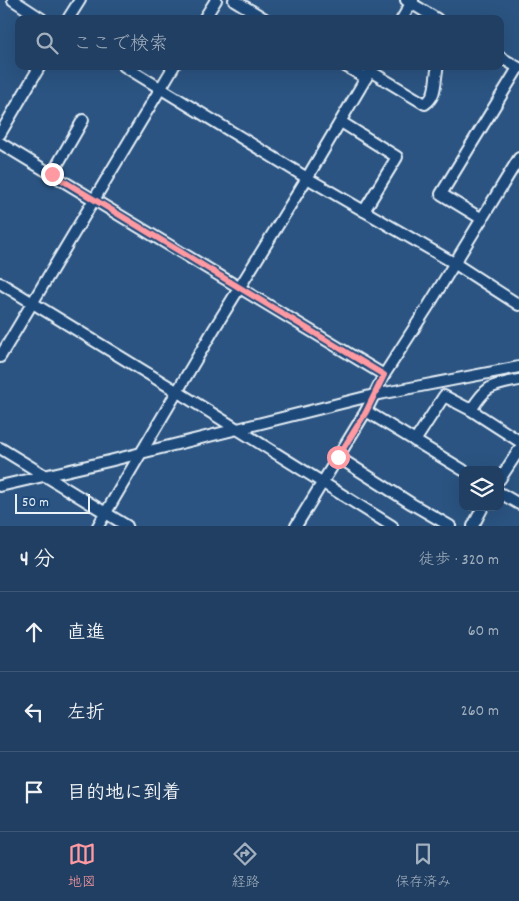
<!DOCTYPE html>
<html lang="ja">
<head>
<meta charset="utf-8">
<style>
	body { margin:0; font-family:Dekko,"Klee One",sans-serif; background:#2d4a6b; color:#f1f3f6 }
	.controls { position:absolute; right:15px; bottom:15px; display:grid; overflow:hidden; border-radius:10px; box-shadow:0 5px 20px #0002 }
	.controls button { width:45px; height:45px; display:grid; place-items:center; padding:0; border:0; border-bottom:1px solid #3d5877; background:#203f62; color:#f1f3f6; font:25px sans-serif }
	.scale { position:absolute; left:15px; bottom:12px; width:75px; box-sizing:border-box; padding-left:5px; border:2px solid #e8f1f8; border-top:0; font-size:14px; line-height:18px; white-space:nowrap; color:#e8f1f8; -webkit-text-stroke:4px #1f4a7a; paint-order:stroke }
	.stop { position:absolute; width:15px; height:15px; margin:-11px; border:4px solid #ff9aa2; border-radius:50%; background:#fff }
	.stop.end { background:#ff9aa2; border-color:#fff; box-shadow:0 1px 5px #0008 }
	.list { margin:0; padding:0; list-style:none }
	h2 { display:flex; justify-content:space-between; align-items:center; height:65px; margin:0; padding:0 20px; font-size:21px }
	h2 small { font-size:16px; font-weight:400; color:#a2afbe }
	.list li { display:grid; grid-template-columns:32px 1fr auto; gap:15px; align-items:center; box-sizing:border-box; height:80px; padding:0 20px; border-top:1px solid #3d5877 }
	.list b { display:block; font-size:19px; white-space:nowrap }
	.list em { font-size:16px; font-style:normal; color:#a2afbe }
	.icon { flex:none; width:28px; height:28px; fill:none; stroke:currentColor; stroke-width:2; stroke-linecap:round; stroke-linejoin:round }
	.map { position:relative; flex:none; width:519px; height:526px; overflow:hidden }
	.search { position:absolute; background:#203f62; box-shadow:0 5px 20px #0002; left:15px; right:15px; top:15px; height:55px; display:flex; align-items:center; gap:12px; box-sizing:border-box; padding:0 18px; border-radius:10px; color:#a2afbe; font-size:19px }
	.sheet { height:305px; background:#203f62 }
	nav { display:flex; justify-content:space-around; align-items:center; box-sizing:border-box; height:70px; border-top:1px solid #3d5877; background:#203f62; font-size:14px; color:#a2afbe }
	nav a { display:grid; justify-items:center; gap:2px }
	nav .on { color:#ff9aa2 }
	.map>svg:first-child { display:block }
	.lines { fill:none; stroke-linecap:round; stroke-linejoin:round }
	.street-casing { stroke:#e8f1f8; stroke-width:14 }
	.street { stroke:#1f4a7a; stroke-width:10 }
	.route { stroke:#ff9aa2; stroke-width:6 }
</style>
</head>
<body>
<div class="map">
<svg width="519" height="526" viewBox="0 0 519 526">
	<rect width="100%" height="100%" fill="#2b5482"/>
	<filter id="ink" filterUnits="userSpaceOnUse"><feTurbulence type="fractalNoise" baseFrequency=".02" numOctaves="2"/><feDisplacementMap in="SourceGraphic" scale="10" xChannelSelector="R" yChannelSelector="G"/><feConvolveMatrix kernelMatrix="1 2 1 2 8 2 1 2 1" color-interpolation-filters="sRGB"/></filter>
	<g filter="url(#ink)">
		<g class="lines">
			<defs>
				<g id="street">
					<path d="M13 0 42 19"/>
					<path d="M234 0 265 19"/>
					<path d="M406 0 437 19"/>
					<path d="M68 19 80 0"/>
					<path d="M204 19 216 0"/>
					<path d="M402 19 413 0"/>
					<path d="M500 57 519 68"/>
					<path d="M124 66 307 178 454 263 519 305"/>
					<path d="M345 66 366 78"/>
					<path d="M370 71 425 104C438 95 434 80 438 66"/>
					<path d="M341 122 397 157 364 211"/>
					<path d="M0 134 40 66"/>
					<path d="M0 143 384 375"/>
					<path d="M52 174 83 120"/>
					<path d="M482 219 441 194 518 68"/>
					<path d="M0 283 178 392 392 526"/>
					<path d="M0 357 174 66"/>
					<path d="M471 410C487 385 490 386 519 380"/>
					<path d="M366 411 463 470"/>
					<path d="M415 441 444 396 471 410 519 441"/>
					<path d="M0 448 127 526"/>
					<path d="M338 457 412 504 450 526"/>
					<path d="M500 479 519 450"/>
					<path d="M0 486 109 461 374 395 519 367"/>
					<path d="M500 493 519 504"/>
					<path d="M98 526 214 329 307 178 373 66"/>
					<path d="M296 526 366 411 384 375 429 305 519 158"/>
					<path d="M473 526 483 507"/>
				</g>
			</defs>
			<!-- street casing -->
			<use href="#street" class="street-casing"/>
			<!-- street -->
			<use href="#street" class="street"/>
		</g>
	</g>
	<g class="lines" filter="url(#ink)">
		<!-- route -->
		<path class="route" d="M52 174 384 375 366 412 338 457"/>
	</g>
</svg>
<div class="controls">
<button><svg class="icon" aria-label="layers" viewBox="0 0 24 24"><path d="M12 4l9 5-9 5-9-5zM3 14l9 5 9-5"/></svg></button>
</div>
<div class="scale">50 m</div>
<div class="stop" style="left:338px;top:457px"></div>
<div class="stop end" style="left:52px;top:174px"></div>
<div class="search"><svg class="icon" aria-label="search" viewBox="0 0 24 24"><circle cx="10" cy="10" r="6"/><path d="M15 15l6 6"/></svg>ここで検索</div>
</div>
<section class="sheet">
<h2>4 分<small>徒歩 · 320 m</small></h2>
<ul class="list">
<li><svg class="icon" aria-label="ahead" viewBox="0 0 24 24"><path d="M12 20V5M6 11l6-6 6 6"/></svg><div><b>直進</b></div><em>60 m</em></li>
<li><svg class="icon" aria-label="left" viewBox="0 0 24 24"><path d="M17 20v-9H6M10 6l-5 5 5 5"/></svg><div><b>左折</b></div><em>260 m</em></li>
<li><svg class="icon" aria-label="arrive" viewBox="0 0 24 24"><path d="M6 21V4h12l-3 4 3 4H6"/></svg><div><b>目的地に到着</b></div></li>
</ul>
</section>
<nav>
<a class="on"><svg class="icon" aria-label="map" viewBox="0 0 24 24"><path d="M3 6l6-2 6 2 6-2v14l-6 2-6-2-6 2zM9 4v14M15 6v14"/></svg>地図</a>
<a><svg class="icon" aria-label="directions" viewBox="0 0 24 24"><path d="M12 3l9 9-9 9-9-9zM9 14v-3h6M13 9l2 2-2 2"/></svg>経路</a>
<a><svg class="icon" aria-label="saved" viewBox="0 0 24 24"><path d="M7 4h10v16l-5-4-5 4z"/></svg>保存済み</a>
</nav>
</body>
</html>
